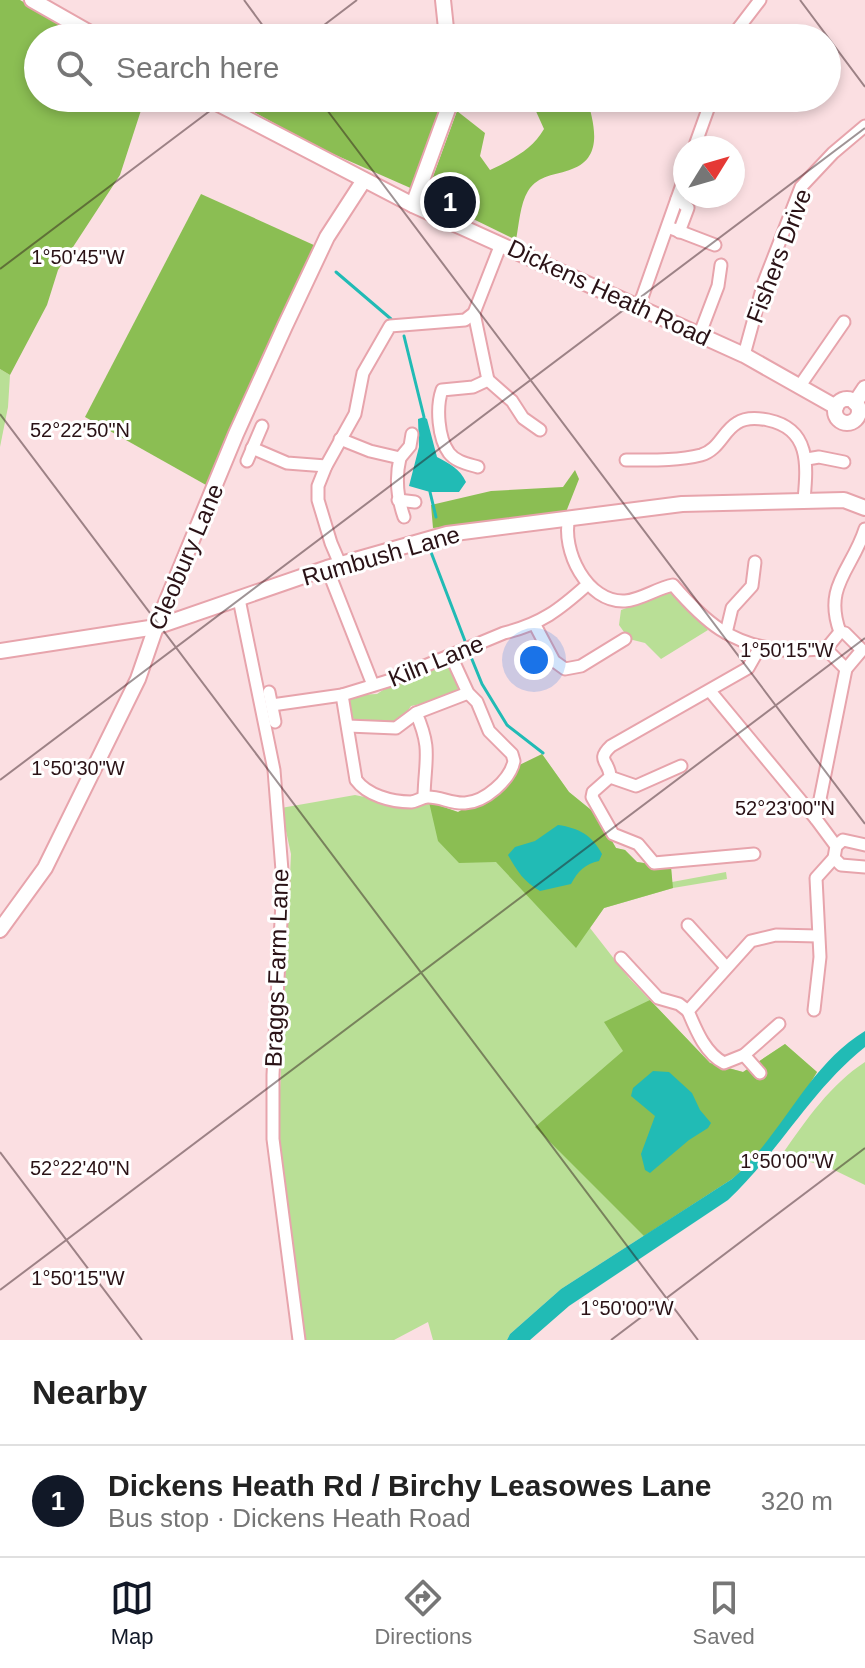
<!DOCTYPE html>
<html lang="en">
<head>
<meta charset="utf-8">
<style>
	body { margin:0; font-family:Arial,sans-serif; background:#f2f2f2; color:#222 }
	.compass { position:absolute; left:673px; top:136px; width:72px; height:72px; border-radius:50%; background:#fff; box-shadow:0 4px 12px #0003; rotate:53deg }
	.you { position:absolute; left:534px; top:660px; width:28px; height:28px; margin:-20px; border:6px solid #fff; border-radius:50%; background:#1a73e8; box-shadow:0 0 0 12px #1a73e833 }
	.badge { display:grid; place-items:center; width:52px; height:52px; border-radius:50%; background:#111827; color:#fff; font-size:26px; font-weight:700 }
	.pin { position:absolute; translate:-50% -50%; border:4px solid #fff; box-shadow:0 2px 8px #0006 }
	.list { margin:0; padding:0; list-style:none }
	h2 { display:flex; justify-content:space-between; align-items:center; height:104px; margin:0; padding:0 32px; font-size:34px }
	h2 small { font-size:26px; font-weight:400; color:#767676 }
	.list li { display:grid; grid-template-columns:52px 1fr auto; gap:24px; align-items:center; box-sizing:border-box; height:112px; padding:0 32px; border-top:2px solid #e0e0e0 }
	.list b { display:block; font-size:30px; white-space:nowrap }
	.list p { margin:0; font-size:26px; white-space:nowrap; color:#767676 }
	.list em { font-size:26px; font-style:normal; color:#767676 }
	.icon { flex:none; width:44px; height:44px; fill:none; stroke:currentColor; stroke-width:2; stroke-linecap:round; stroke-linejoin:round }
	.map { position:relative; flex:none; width:865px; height:1340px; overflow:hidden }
	.search { position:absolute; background:#fff; box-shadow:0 4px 12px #0003; left:24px; right:24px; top:24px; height:88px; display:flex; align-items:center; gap:20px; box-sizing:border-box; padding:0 28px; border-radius:44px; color:#767676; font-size:30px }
	.sheet { height:216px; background:#fff }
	nav { display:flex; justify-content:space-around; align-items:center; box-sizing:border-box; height:112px; border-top:2px solid #e0e0e0; background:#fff; font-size:22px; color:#767676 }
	nav a { display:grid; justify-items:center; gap:4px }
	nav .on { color:#111827 }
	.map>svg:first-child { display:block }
	.green { fill:#b9df96 }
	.forest { fill:#8bbe53 }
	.water { fill:#21bbb5 }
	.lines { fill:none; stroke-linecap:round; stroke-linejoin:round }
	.stream { stroke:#21bbb5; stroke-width:3 }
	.minor-casing { stroke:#e7a4ac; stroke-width:15 }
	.tertiary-casing { stroke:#e7a4ac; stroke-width:18 }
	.minor { stroke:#fff; stroke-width:11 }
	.tertiary { stroke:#fff; stroke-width:14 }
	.ticks { fill:none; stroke:#2a1216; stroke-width:2; stroke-opacity:0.45 }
	.labels { text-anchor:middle; stroke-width:6; stroke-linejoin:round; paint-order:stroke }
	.street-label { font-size:24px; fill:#2a1216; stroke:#fff }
	.ticks-label { font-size:20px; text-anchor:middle; fill:#2a1216; stroke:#fff; stroke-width:6; stroke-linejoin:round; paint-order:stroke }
</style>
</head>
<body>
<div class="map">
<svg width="865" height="1340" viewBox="0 0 865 1340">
	<rect width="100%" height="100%" fill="#fbdfe2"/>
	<!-- green -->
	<g class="green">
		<path d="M0 369 10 375 8 407 0 447Z"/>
		<path d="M675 591 708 630 661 659 645 643 629 639 619 625 621 610Z"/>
		<path d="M440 665 448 666 459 685 456 694 446 699 411 706 400 722C392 724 358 721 351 718L348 702 357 695 377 694 392 684Z"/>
		<path d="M542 754 569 792 596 814 616 848 625 850 637 862 671 867 672 882 726 872 727 879 673 888 604 908 590 928 629 978 710 1063 743 1072 785 1044 817 1072 800 1100 754 1160 732 1179 561 1289 510 1334 507 1340H433L428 1322 394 1340H304L278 1134 291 854 281 808 355 795 403 805 429 802 458 812 482 799Z"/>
		<path d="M865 1062V1185L832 1169 783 1153C807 1119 830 1085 865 1062Z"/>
	</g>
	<!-- forest -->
	<g class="forest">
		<path d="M0 0H20L86 38H38V98H145L120 175 58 270 47 305 10 375 0 369Z"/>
		<path d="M229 98H448L415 190 315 146Z"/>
		<path d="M530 98H587C594 124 604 157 572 169 555 176 539 174 528 191 520 204 519 225 516 240L426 196 457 111 485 133 480 156 490 170C511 160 532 150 544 129Z"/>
		<path d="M201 194 316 246 206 485 85 417Z"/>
		<path d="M575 470 579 479 566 512 498 522 433 528 431 505 491 491 563 487Z"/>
		<path d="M542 754 569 792 596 814 616 848 625 850 637 862 671 867 673 888 604 908 576 948 496 862 459 863 438 841 429 802 458 812 482 799 509 770Z"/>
		<path d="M650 1000 710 1063 743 1072 785 1044 817 1072 800 1100 754 1160 732 1179 644 1236 535 1127 623 1051 604 1022Z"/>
	</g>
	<!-- water -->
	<g class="water">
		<path d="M424 417 427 419 437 457C450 464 460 469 466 482L459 492H430L409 486 419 447 418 419Z"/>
		<path d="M558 825C579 828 592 835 602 854L599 861C585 864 578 871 571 884L540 891C524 882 517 871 508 855L515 847 535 841Z"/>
		<path d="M865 1031V1047C811 1090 778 1153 728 1200L569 1306 530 1340H507L510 1334 561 1289 732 1179C783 1135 807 1066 865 1031Z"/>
		<path d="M653 1071 669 1072 692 1093 700 1110 711 1123 708 1128 689 1140 650 1173 645 1170 641 1154 655 1116 631 1096 633 1088Z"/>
	</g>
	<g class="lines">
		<!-- stream -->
		<g class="stream">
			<path d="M336 272 391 319"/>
			<path d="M404 336 424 417"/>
			<path d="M430 492 436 517"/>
			<path d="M429 547 465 641"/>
			<path d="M471 657 482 684 507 725 543 753"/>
		</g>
		<defs>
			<g id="minor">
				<path d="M734 38 737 30 760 0"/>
				<path d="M694 148 712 98"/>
				<path d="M677 199 688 208 679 232"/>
				<path d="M668 227 715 245"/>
				<path d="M638 309 685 176"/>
				<path d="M474 313 488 380"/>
				<path d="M699 336 718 286 721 265"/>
				<path d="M744 355 764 282 801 187 833 153 865 126"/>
				<path d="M799 387 844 322"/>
				<path d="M340 439 370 451 400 458 410 446 412 434"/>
				<path d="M252 448 287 463 326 466"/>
				<path d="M400 458C395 479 397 497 404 517"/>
				<path d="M807 459 819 457 844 462"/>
				<path d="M626 460C651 460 677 461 701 455 719 450 723 431 737 423 746 417 758 418 768 420 811 429 807 466 804 500"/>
				<path d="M247 461 262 426"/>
				<path d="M478 467C468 464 456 462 449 453 438 438 436 407 442 390L473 387 488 380 512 401 523 418 540 430"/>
				<path d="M398 500 415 502"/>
				<path d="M569 518C561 550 587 603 625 601 641 600 657 588 673 585 705 622 731 645 782 650 796 651 811 649 826 649"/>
				<path d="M340 564 331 543 318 500V486L326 466 355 414 363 373 390 326 465 320 474 313 501 244"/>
				<path d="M327 568 373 685"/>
				<path d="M239 599 274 770 283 883 273 1075V1139L299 1340"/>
				<path d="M535 625 554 661 565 669 581 666 625 639"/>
				<path d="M840 632C823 586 852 570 865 529"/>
				<path d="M840 632 845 633 862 650 846 669 826 649Z"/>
				<path d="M726 633 732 608 752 586 755 562"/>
				<path d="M846 669 816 819 836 846 834 858 841 865 865 867"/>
				<path d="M710 691 816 819"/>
				<path d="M269 692 275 722"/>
				<path d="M342 695 356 780C367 795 391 802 411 802 418 801 422 797 428 797 441 797 452 804 465 803 485 802 510 780 514 761L512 754 489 731 477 702 468 693 451 656"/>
				<path d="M272 705 342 695 391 680 504 633C541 624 559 610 587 585"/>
				<path d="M416 713C432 749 425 759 424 796"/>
				<path d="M348 726 396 728 416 713 468 693"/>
				<path d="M610 777 636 786 681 766"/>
				<path d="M836 846 843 840 865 845"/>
				<path d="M754 854 654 863 638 844 613 834 592 797 593 792 610 777C610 761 595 761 611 746L748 668 760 647"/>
				<path d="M688 925 726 967"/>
				<path d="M621 958 658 998 679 1004 688 1011"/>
				<path d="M814 1010 820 957 816 878 834 858"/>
				<path d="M779 1024 744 1055 724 1063C705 1053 696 1030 688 1011L751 941 776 935 818 936"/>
				<path d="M744 1055 760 1073"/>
			</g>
			<g id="tertiary">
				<path d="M32 0 99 38"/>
				<path d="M443 0 447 38"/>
				<path d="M207 98 413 205 744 355 836 407"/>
				<path d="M413 205 452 98"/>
				<circle cx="847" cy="411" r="12"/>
				<path d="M855 403 865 388"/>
				<path d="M0 651 156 627 327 568 447 534 682 504 844 500 865 508"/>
				<path d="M0 930 45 868 138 679 156 627 236 434 285 326 327 237 364 180"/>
			</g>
		</defs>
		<!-- minor casing -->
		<use href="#minor" class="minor-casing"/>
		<!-- tertiary casing -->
		<use href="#tertiary" class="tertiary-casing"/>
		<!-- minor -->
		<use href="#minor" class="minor"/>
		<!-- tertiary -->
		<use href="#tertiary" class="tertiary"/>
	</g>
	<!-- ticks -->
	<path class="ticks" d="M244 0 272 38M800 0 865 87M307 38 357 0M318 98 865 824M0 269 227 98M0 414 698 1340M0 780 865 128M0 1152 142 1340M0 1290 865 638M611 1340 865 1148"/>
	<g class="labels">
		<!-- street labels -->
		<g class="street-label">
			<text transform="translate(779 256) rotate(-69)" y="8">Fishers Drive</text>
			<text transform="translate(609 293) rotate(25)" y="8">Dickens Heath Road</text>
			<text transform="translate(381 556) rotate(-16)" y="8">Rumbush Lane</text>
			<text transform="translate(186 557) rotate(-67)" y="8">Cleobury Lane</text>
			<text transform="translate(436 661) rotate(-22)" y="8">Kiln Lane</text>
			<text transform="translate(277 968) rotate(-88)" y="8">Braggs Farm Lane</text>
		</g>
	</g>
	<g class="ticks-label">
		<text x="78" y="264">1°50'45"W</text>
		<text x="80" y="437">52°22'50"N</text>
		<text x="787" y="657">1°50'15"W</text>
		<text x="78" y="775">1°50'30"W</text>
		<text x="785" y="815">52°23'00"N</text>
		<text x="787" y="1168">1°50'00"W</text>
		<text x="80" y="1175">52°22'40"N</text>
		<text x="78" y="1285">1°50'15"W</text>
		<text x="627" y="1315">1°50'00"W</text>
	</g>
</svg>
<svg class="compass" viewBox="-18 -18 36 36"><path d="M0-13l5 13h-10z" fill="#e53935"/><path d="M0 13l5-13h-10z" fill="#767676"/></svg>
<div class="you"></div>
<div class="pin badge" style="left:450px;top:202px">1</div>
<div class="search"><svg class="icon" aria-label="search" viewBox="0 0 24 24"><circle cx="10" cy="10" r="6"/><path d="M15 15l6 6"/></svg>Search here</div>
</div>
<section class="sheet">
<h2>Nearby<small></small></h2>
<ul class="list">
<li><span class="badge">1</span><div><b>Dickens Heath Rd / Birchy Leasowes Lane</b><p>Bus stop · Dickens Heath Road</p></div><em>320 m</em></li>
</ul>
</section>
<nav>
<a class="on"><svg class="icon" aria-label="map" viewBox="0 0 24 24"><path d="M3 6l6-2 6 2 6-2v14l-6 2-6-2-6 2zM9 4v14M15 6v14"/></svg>Map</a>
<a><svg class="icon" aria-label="directions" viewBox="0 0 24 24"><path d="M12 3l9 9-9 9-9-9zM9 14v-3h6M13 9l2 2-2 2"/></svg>Directions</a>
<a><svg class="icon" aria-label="saved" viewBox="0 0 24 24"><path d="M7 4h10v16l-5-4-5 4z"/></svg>Saved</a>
</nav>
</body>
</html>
